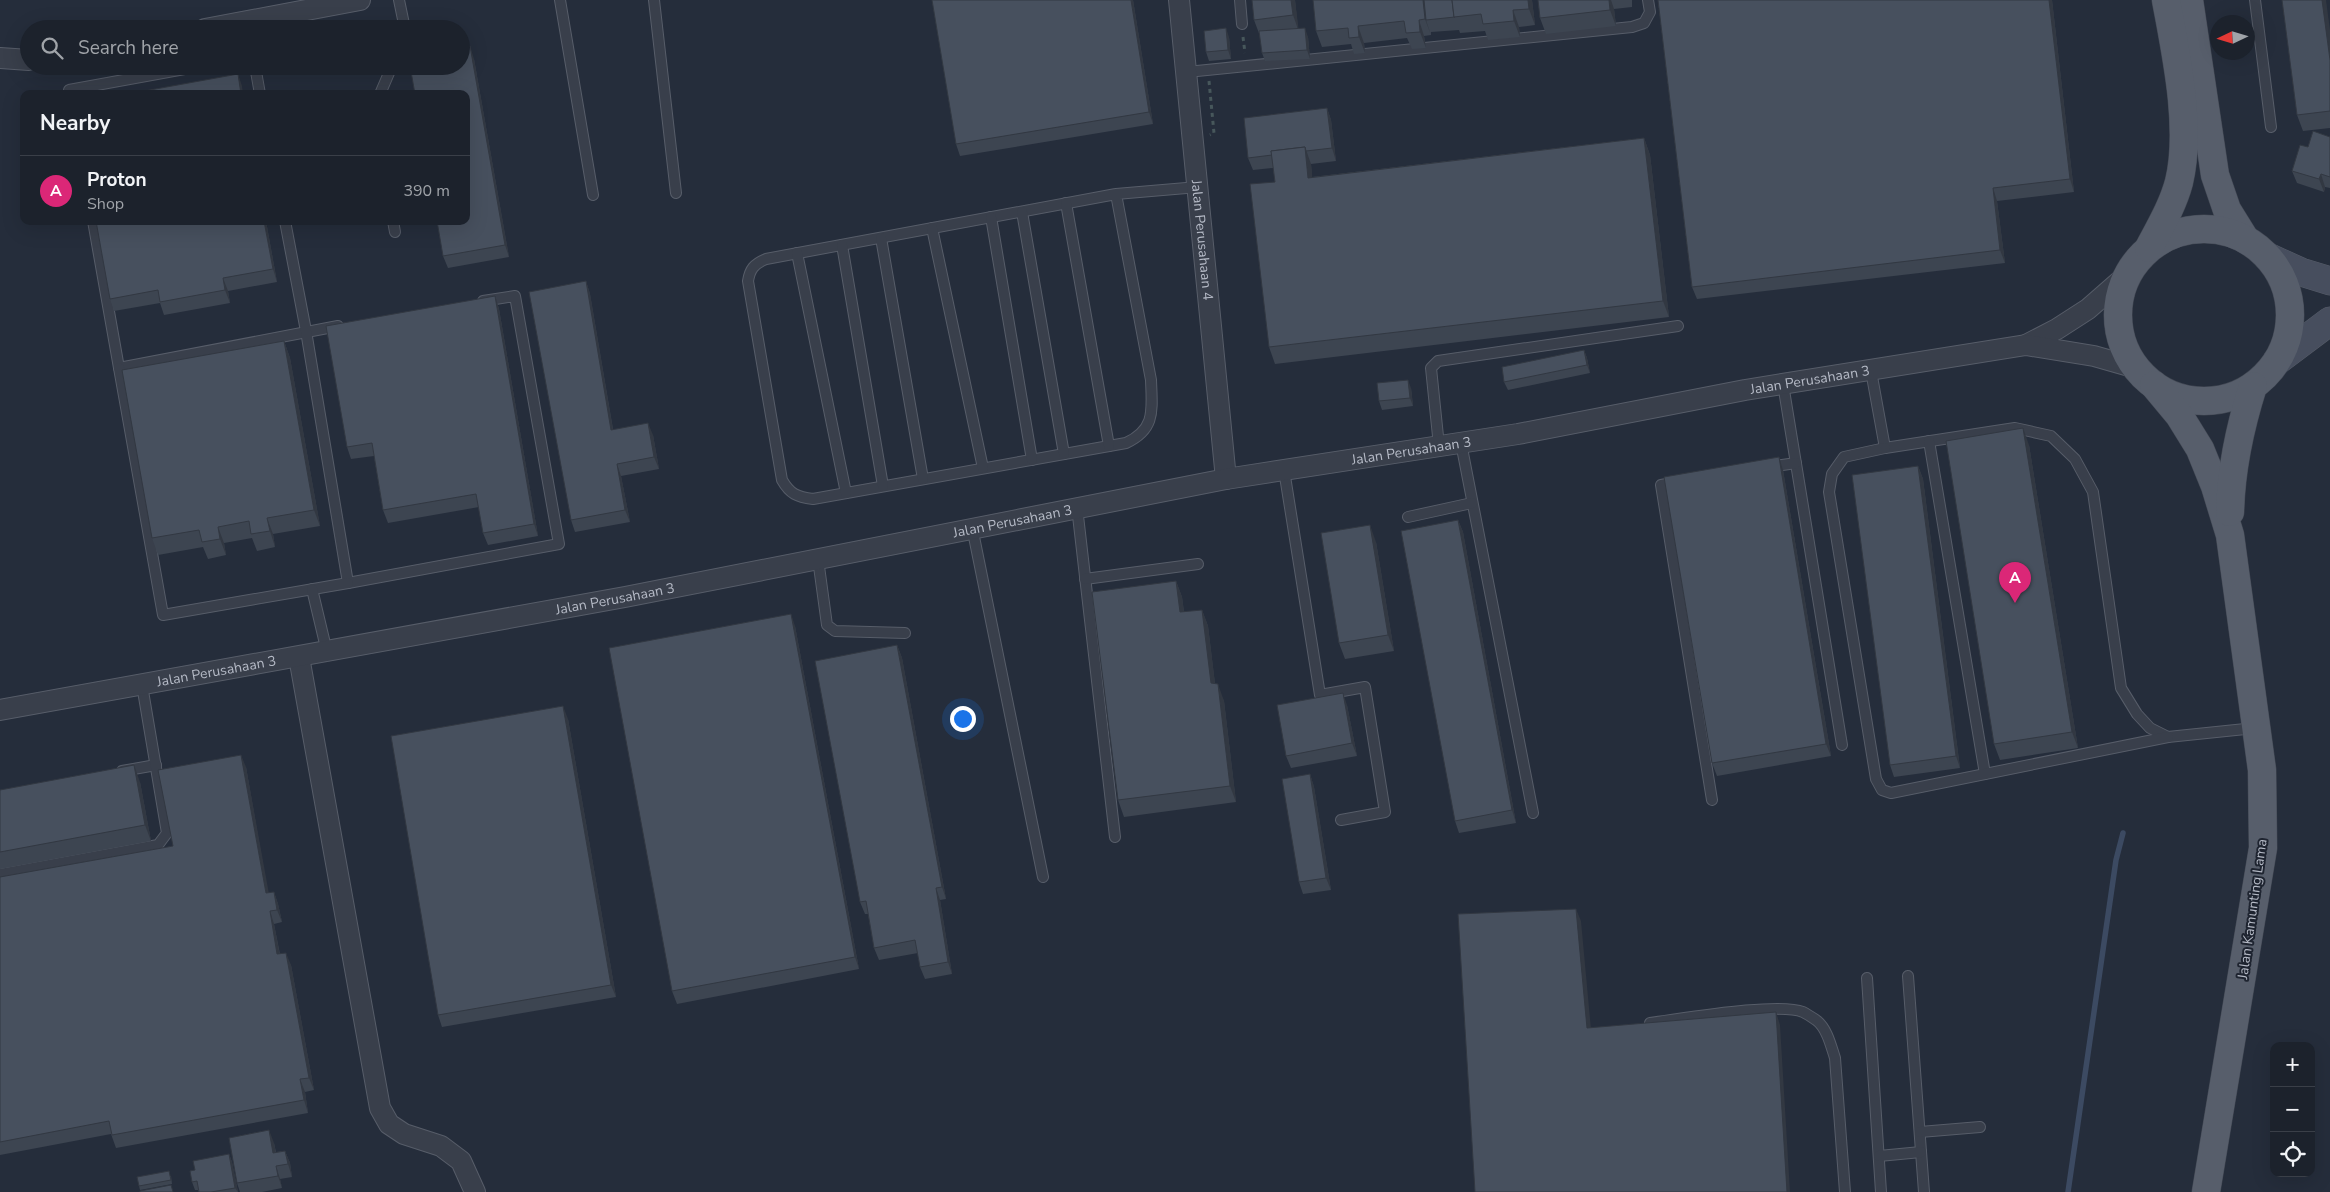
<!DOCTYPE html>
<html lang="en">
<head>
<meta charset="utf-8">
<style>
	body { margin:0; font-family:"Nunito Sans",sans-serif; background:#252a34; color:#f1f3f6 }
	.controls { position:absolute; right:15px; bottom:15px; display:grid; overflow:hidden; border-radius:10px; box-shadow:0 5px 20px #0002 }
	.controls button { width:45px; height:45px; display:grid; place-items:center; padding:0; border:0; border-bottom:1px solid #3a3f48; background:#1c222c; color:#f1f3f6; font:25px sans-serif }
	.compass { position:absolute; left:2210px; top:15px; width:45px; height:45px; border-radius:50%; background:#1c222c; box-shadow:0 5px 20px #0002; rotate:266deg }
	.you { position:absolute; left:962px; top:718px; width:18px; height:18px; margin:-12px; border:4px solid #fff; border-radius:50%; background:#1a73e8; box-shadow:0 0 0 8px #1a73e833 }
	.badge { display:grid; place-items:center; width:32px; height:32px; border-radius:50%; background:#db2777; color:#fff; font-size:16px; font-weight:700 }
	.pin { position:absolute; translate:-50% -41px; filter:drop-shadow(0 1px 2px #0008) }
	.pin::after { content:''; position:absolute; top:26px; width:18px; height:15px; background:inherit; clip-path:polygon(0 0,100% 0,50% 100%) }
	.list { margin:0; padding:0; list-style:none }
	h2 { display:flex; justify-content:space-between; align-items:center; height:65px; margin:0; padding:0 20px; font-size:21px }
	h2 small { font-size:16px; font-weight:400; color:#a0a4a9 }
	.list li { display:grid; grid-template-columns:32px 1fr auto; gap:15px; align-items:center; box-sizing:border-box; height:70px; padding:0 20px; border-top:1px solid #3a3f48 }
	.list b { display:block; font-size:19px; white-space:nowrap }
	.list p { margin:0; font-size:16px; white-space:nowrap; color:#a0a4a9 }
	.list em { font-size:16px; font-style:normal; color:#a0a4a9 }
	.icon { flex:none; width:28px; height:28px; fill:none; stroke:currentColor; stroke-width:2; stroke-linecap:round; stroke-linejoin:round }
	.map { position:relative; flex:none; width:2330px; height:1192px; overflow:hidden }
	.search { position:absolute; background:#1c222c; box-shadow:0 5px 20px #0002; left:20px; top:20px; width:450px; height:55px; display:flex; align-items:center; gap:12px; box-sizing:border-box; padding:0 18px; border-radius:28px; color:#a0a4a9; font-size:19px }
	.panel { position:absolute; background:#1c222c; box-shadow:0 5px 20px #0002; left:20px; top:90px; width:450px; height:135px; border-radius:10px }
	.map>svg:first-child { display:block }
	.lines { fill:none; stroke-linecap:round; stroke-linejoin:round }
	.stream { stroke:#3c4a62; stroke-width:5.5 }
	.lane-casing { stroke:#575d69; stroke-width:12 }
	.street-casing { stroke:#575d69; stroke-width:22 }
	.secondary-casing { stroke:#575d69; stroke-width:29 }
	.primary-casing { stroke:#424854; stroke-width:29 }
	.path { stroke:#47575b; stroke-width:3; stroke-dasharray:4 4; stroke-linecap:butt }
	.lane { stroke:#393f4b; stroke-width:10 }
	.street { stroke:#393f4b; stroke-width:20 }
	.secondary { stroke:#474e5e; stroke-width:28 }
	.primary { stroke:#575e6b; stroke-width:28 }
	.wall { fill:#3d4551 }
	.shaded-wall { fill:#323842 }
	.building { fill:#47505e; stroke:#323842 }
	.labels { text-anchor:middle; stroke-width:4; stroke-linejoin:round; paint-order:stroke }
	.street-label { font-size:14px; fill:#b5bac6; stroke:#1e2430 }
</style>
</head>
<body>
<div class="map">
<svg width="2330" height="1192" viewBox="0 0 2330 1192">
	<rect width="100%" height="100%" fill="#252d3b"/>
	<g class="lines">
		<!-- stream -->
		<path class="stream" d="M2068 1192 2116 860 2123 833"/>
		<defs>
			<g id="lane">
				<path d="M399 0 405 29"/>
				<path d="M560 0 593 195"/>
				<path d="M654 0 676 193"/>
				<path d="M1240 0 1242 24"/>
				<path d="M2255 0 2271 127"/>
				<path d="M255 66 260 94"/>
				<path d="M1187 72 1632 27 1644 23 1650 12 1648 0"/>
				<path d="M70 94 69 90 201 66"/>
				<path d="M380 94 392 66"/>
				<path d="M1116 194 1151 380C1152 410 1156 429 1126 443L813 499C797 497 790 494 782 480L748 281C750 269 754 264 766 259L1116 194 1198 187"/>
				<path d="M1066 203 1109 446"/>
				<path d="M1022 212 1064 454"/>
				<path d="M991 217 1032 460"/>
				<path d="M93 221 119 368 338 326"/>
				<path d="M285 221 306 331 348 583 559 544 515 296 483 301"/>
				<path d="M393 221 395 232"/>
				<path d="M932 228 983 468"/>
				<path d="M881 238 923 479"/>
				<path d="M842 245 883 486"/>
				<path d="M797 253 846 493"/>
				<path d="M119 368 163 615 348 583"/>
				<path d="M1871 371 1885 448 2015 428 2051 436 2075 459 2093 492 2121 688 2137 714 2150 728 2168 737 2255 728"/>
				<path d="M1783 384 1842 745"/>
				<path d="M1929 441 1985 774"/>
				<path d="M1461 443 1533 813"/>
				<path d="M1439 446 1431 368 1438 361 1678 326"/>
				<path d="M1885 448 1844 457 1832 474 1829 492 1876 779 1882 790 1891 793 2168 737"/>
				<path d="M1769 467 1796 463"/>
				<path d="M1284 470 1320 695 1365 687 1385 812 1341 820"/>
				<path d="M1678 482 1661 485 1712 800"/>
				<path d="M1077 507 1115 837"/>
				<path d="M1408 517 1472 503"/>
				<path d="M972 527 1043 877"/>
				<path d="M818 559 827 625 835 631 905 633"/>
				<path d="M1085 579 1198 564"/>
				<path d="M312 589 327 652"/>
				<path d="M122 771 156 765"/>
				<path d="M0 874 158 845 167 833 142 685"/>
				<path d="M1908 976 1924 1192"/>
				<path d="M1867 978 1881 1192"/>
				<path d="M1650 1023C1682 1019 1778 1002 1803 1012 1807 1014 1813 1018 1816 1020 1827 1028 1831 1046 1835 1058L1845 1192"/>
				<path d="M1920 1132 1980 1127"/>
				<path d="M1879 1156 1921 1152"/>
			</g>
			<g id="street">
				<path id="s1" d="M1179 0 1226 479"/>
				<path d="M205 29 360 0"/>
				<path d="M0 58 29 60"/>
				<path d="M2026 345 2057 329 2088 309 2128 274"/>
				<path d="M299 657 380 1108 389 1124 404 1134 441 1146 461 1161 475 1192"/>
				<path id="s2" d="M0 710 625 597 1226 479 1518 434 1745 390 2026 345 2094 356 2136 368"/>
			</g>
			<g id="secondary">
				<path d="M2268 257 2301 272 2330 281"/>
				<path d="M2277 361 2330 321"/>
			</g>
			<g id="primary">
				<path d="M2189 0 2215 175 2227 210 2245 239"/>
				<circle cx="2204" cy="315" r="86"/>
				<path d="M2149 248C2160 227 2173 205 2179 182 2192 128 2176 54 2166 0"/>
				<path d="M2154 385 2179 415 2200 449 2215 486 2230 535 2262 770 2263 848 2206 1192"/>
				<path d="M2230 512C2231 468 2240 427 2253 386"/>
			</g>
		</defs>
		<!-- lane casing -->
		<use href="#lane" class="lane-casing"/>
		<!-- street casing -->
		<use href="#street" class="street-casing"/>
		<!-- secondary casing -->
		<use href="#secondary" class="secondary-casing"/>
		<!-- primary casing -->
		<use href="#primary" class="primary-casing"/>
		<!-- path -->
		<g class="path">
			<path d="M1243 37 1245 53"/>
			<path d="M1209 81 1214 133 1210 135"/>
		</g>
		<!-- lane -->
		<use href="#lane" class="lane"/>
		<!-- street -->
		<use href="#street" class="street"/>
		<!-- secondary -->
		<use href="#secondary" class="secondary"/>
		<!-- primary -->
		<use href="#primary" class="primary"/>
	</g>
	<!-- wall -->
	<g class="wall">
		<path d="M932 0H1133L1153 124 960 156 956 144Z"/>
		<path d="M1252 0H1295L1298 29 1308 37 1310 59 1265 61 1262 53 1260 36 1254 20Z"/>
		<path d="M1532 0 1535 25 1519 27 1520 37 1488 40 1485 31 1460 33 1459 30 1431 32V35L1424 36 1426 48 1412 49 1407 38 1364 43 1365 53 1354 54 1351 44 1322 47 1316 31Z"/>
		<path d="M1538 0H1632V7L1614 9 1616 26 1546 34 1540 18Z"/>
		<path d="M1658 0H2052L2074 192 1997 201 2005 263 1697 299 1692 287Z"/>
		<path d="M2330 30V128L2303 131 2297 115Z"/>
		<path d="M1229 37 1231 59 1209 61 1206 52Z"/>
		<path d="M474 59 509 257 448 268 443 256Z"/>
		<path d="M1327 108 1331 120 1336 161 1311 164 1312 177 1644 138 1650 155 1669 317 1275 364 1269 347 1275 182 1273 168 1253 170 1248 158Z"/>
		<path d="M2330 137V188L2325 187 2324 192 2297 183 2292 171 2308 147Z"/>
		<path d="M96 221H266L277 282 228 291 230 303 164 315 160 303 114 311 110 299Z"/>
		<path d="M586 281 590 294 613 429 653 435 659 469 621 476 630 522 575 532 571 520Z"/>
		<path d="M495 296 499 309 538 536 488 545 483 533 479 507 388 523 383 510 374 456 351 459 347 447Z"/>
		<path d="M284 341 290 358 320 526 273 534 275 547 257 551 252 538 224 543 226 555 208 559 203 547 158 555 152 538Z"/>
		<path d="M1584 350 1587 358 1590 373 1508 390 1504 382Z"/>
		<path d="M1411 388 1413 406 1382 410 1379 401Z"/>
		<path d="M2029 445 2078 748 2000 760 1994 744Z"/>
		<path d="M1918 466 1923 479 1960 768 1894 777 1890 765Z"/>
		<path d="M1783 470 1831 756 1717 776 1712 763Z"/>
		<path d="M1458 520 1463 532 1516 823 1459 833 1455 821Z"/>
		<path d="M1376 542 1394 651 1345 659 1339 643Z"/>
		<path d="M1176 581 1182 597 1184 612 1202 610 1208 626 1215 684 1224 701 1236 802 1124 817 1118 800Z"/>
		<path d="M795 626 859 969 677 1004 672 991Z"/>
		<path d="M897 645 902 658 946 899 940 900 952 974 925 979 920 967 918 953 879 960 874 948 868 914H865L860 902Z"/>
		<path d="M1347 705 1357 756 1291 768 1286 756Z"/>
		<path d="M568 719 616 997 442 1027 438 1015Z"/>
		<path d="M246 767 268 893 274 892 278 904 282 922 274 924 280 954 291 965 314 1090 305 1092 308 1113 116 1148 111 1134 0 1155V877L173 846Z"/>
		<path d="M1310 774 1314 787 1331 890 1303 894 1299 882Z"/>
		<path d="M140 782 151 841 0 869V790Z"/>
		<path d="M274 1143 276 1152 285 1151 290 1163 292 1177 280 1179 282 1188 262 1192H240L237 1183Z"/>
		<path d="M229 1154 232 1162 238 1192H199L198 1190H195L192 1182 195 1170Z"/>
		<path d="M171 1176 172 1184 140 1190 139 1186Z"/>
	</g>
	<!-- shaded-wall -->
	<g class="shaded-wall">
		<path d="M1131 0H1133L1153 124 1149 112Z"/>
		<path d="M1291 0H1295L1299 32 1293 15Z"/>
		<path d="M1423 0H1427L1426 20 1431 35 1425 19Z"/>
		<path d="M1528 0H1532L1535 25 1529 9Z"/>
		<path d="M1609 0H1611L1614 9 1616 26 1610 10Z"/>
		<path d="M2049 0H2052L2074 192 2070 179Z"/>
		<path d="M2322 0H2326L2330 30V60Z"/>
		<path d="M1513 10 1519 27 1520 37 1514 21Z"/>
		<path d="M1419 20 1424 36 1426 48 1420 32Z"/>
		<path d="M1358 26 1364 43 1365 53 1359 37Z"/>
		<path d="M1226 28 1229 37 1231 59 1228 50Z"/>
		<path d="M1305 28 1308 37 1310 59 1307 50Z"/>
		<path d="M470 46 474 59 509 257 505 245Z"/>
		<path d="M238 74 242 86 243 94H241Z"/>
		<path d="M1327 108 1331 120 1336 161 1332 148Z"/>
		<path d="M1644 138 1650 155 1669 317 1663 301Z"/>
		<path d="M1305 147 1311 164 1314 194 1308 178Z"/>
		<path d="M2321 174 2325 187 2324 192 2319 179Z"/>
		<path d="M1993 188 1997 201 2005 263 2000 250Z"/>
		<path d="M264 221H266L277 282 273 269Z"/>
		<path d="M223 278 228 291 230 303 225 290Z"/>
		<path d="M586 281 590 294 615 442 611 430Z"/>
		<path d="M495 296 499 309 538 536 534 524Z"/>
		<path d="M284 341 290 358 320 526 314 510Z"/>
		<path d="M1584 350 1587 358 1590 373 1587 365Z"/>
		<path d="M1408 380 1411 388 1413 406 1410 398Z"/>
		<path d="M648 423 653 435 659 469 654 457Z"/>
		<path d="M2023 428 2029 445 2078 748 2072 732Z"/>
		<path d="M1779 457 1783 470 1831 756 1826 744Z"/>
		<path d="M617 464 621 476 630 522 625 510Z"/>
		<path d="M1918 466 1923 479 1960 768 1956 756Z"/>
		<path d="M267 518 273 534 275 547 270 531Z"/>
		<path d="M1458 520 1463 532 1516 823 1512 810Z"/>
		<path d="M1370 525 1376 542 1394 651 1388 635Z"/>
		<path d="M218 527 224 543 226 555 220 539Z"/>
		<path d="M1176 581 1182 597 1186 629 1180 612Z"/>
		<path d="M1202 610 1208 626 1217 700 1211 683Z"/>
		<path d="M791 614 795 626 859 969 855 957Z"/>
		<path d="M897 645 902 658 946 899 942 887Z"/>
		<path d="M1218 684 1224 701 1236 802 1230 786Z"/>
		<path d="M1343 693 1347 705 1357 756 1352 743Z"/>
		<path d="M563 706 568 719 616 997 611 985Z"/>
		<path d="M241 755 246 767 271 905 266 893Z"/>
		<path d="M134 765 140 782 151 841 145 825Z"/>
		<path d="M1310 774 1314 787 1331 890 1326 878Z"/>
		<path d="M936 888 940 900 952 974 948 962Z"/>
		<path d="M274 892 278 904 282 922 277 910Z"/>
		<path d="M1576 909 1581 921 1592 1040 1587 1028Z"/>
		<path d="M270 911 274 924 282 967 277 954Z"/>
		<path d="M286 953 291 965 314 1090 309 1078Z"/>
		<path d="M1776 1012 1780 1025 1790 1192H1787Z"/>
		<path d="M300 1079 305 1092 308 1113 304 1100Z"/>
		<path d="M269 1130 274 1143 278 1165 273 1153Z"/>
		<path d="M285 1151 290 1163 292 1177 288 1164Z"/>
		<path d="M229 1154 232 1162 238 1192 235 1188Z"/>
		<path d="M276 1166 280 1179 282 1188 278 1176Z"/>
	</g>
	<!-- building -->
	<g class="building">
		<path d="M932 0H1131L1149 112 956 144Z"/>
		<path d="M1252 0H1291L1293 15 1254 20Z"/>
		<path d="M1313 0H1423L1425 19 1419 20 1420 32 1406 33 1404 21 1358 26 1359 37 1349 38 1348 28 1316 31Z"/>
		<path d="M1424 0H1452L1454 17H1455L1426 20Z"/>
		<path d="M1452 0H1528L1529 9 1513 10 1514 21 1483 24 1481 14 1454 17Z"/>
		<path d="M1538 0H1609L1610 10 1540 18Z"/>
		<path d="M1658 0H2049L2070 179 1993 188 2000 250 1692 287Z"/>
		<path d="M2282 0H2322L2330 60V111L2297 115Z"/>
		<path d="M1226 28 1228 50 1206 52 1204 31Z"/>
		<path d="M1305 28 1307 50 1262 53 1259 31Z"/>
		<path d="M470 46 505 245 443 256 437 221H466V94H415L410 66H461V48Z"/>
		<path d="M238 74 241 94H128Z"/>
		<path d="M1327 108 1332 148 1306 151 1305 147 1271 151 1272 155 1248 158 1244 118Z"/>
		<path d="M2313 131 2330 137V177L2321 174 2319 179 2292 171 2300 145 2308 147Z"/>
		<path d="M1644 138 1663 301 1269 347 1250 184 1275 182 1271 151 1305 147 1308 178Z"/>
		<path d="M96 221H264L273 269 223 278 225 290 160 302 158 290 110 299Z"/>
		<path d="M586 281 611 430 648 423 654 457 617 464 625 510 571 520 529 292Z"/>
		<path d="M495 296 534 524 483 533 476 494 383 510 372 443 347 447 326 326Z"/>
		<path d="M284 341 314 510 267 518 270 531 251 534 249 521 218 527 220 539 202 542 199 530 152 538 122 370Z"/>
		<path d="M1584 350 1587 365 1504 382 1502 367Z"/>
		<path d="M1408 380 1410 398 1379 401 1377 383Z"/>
		<path d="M2023 428 2072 732 1994 744 1946 441Z"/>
		<path d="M1779 457 1826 744 1712 763 1664 477Z"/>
		<path d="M1918 466 1956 756 1890 765 1852 475Z"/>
		<path d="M1458 520 1512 810 1455 821 1401 531Z"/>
		<path d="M1370 525 1388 635 1339 643 1321 533Z"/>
		<path d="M1176 581 1180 612 1202 610 1211 683 1218 684 1230 786 1118 800 1092 592Z"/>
		<path d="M791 614 855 957 672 991 609 648Z"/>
		<path d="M897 645 942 887 936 888 948 962 920 967 915 940 874 948 866 901 860 902 815 661Z"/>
		<path d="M1343 693 1352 743 1286 756 1277 705Z"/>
		<path d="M563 706 611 985 438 1015 391 736Z"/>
		<path d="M241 755 266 893 274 892 277 910 270 911 277 954 286 953 309 1078 300 1079 304 1100 112 1135 109 1121 0 1142V877L173 846 158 770Z"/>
		<path d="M134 765 145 825 0 852V790Z"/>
		<path d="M1310 774 1326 878 1299 882 1282 779Z"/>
		<path d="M1576 909 1587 1028 1776 1012 1787 1192H1475L1458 914Z"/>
		<path d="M269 1130 273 1153 285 1151 288 1164 276 1166 278 1176 237 1183 229 1138Z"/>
		<path d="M229 1154 235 1188 211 1192H199L197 1181 192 1182 190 1171 195 1170 193 1161Z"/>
		<path d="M169 1171 171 1180 139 1186 137 1177Z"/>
		<path d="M171 1185 173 1192H140V1191Z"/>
	</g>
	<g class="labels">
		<!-- street labels -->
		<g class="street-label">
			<text dy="5" stroke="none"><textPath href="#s1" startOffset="241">Jalan Perusahaan 4</textPath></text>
			<text dy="5" stroke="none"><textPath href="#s2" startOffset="1840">Jalan Perusahaan 3</textPath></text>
			<text dy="5" stroke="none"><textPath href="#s2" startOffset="1435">Jalan Perusahaan 3</textPath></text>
			<text dy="5" stroke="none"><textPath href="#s2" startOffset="1030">Jalan Perusahaan 3</textPath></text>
			<text dy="5" stroke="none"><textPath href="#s2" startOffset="625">Jalan Perusahaan 3</textPath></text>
			<text dy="5" stroke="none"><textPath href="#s2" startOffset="220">Jalan Perusahaan 3</textPath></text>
			<text transform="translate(2252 909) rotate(-82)" y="5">Jalan Kamunting Lama</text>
		</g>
	</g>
</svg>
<div class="controls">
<button>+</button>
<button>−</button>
<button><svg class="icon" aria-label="locate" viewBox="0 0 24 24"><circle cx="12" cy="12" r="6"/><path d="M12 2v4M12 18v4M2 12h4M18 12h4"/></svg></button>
</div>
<svg class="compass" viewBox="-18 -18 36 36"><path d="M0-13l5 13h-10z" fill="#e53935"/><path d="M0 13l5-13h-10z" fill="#a0a4a9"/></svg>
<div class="you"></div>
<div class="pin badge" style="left:2015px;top:603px">A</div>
<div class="search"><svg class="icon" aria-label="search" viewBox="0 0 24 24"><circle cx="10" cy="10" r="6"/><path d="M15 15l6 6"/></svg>Search here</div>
<section class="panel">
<h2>Nearby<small></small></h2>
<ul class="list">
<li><span class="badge">A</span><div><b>Proton</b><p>Shop</p></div><em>390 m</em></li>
</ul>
</section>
</div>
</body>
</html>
